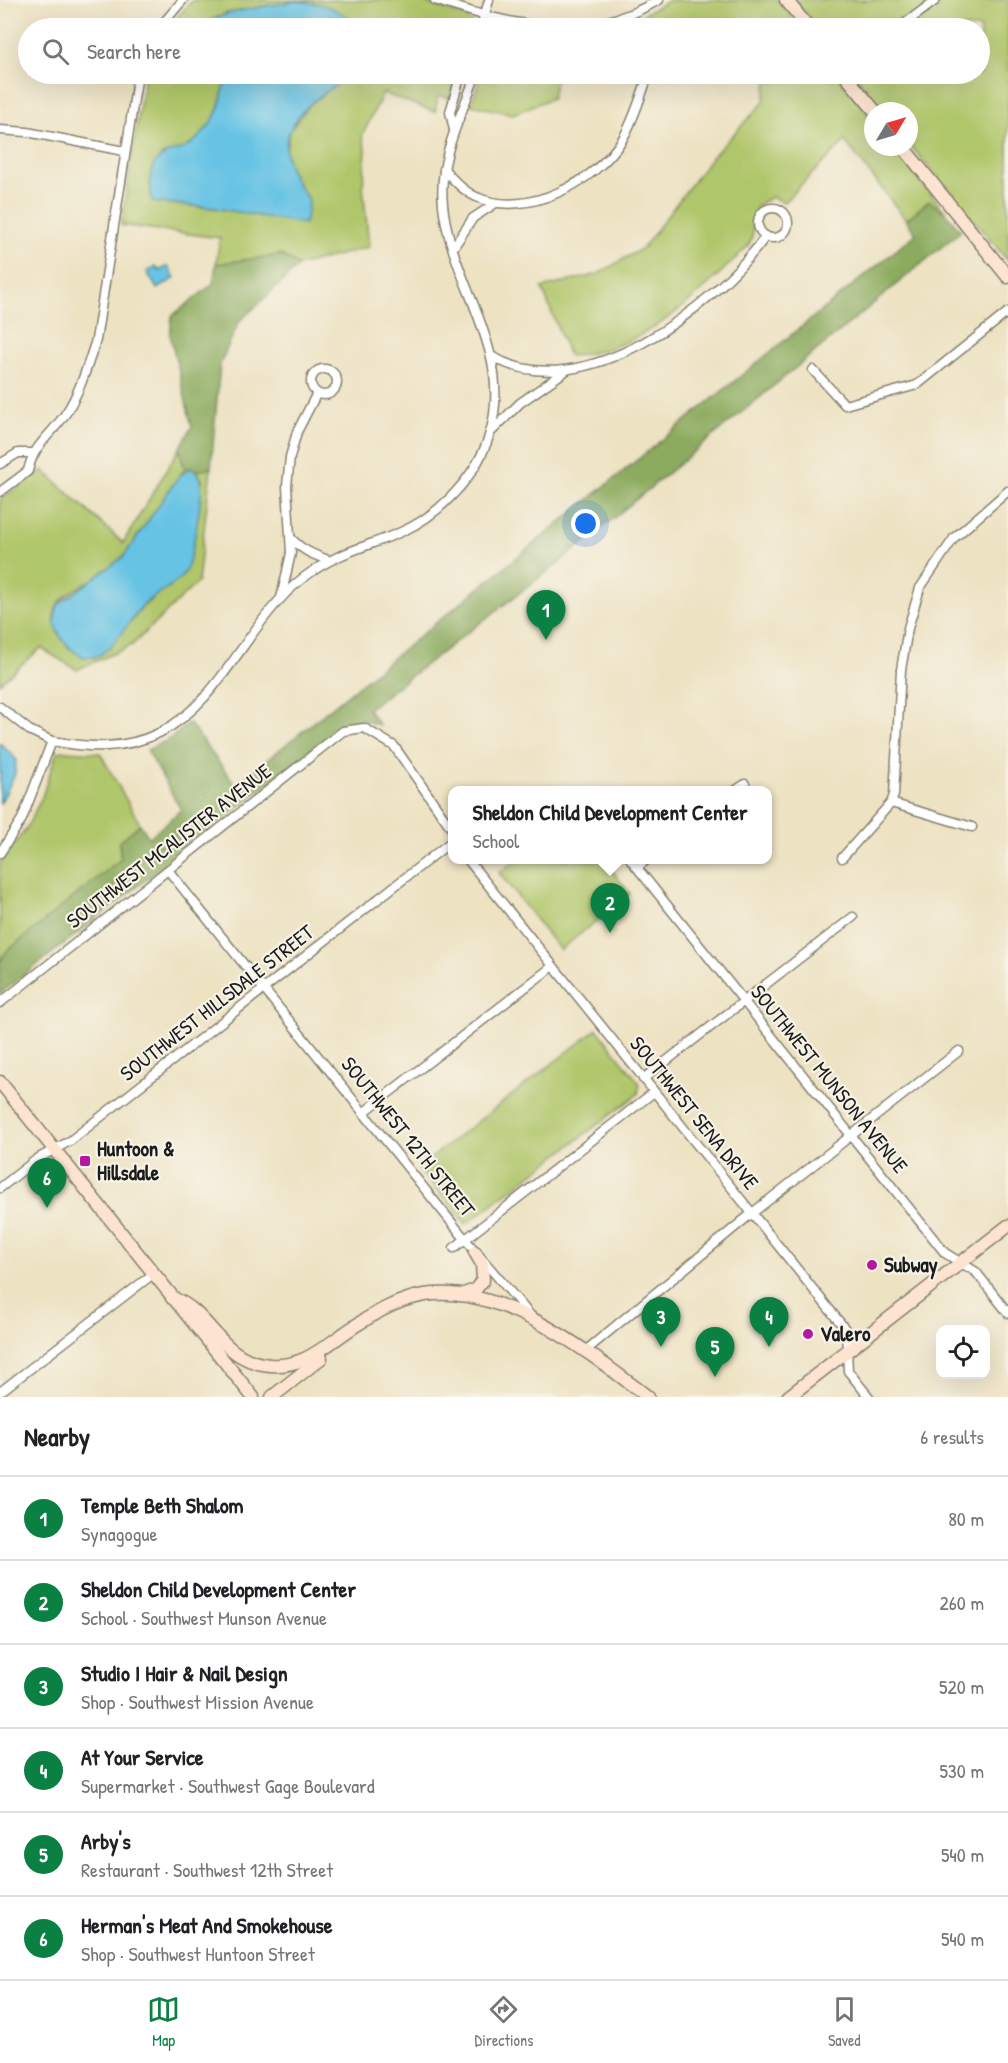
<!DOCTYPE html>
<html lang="en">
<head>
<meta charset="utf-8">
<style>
	body { margin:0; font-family:"Patrick Hand",sans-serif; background:#f6f6f6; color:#202124 }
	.controls { position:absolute; right:18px; bottom:18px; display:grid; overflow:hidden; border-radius:12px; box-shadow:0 6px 24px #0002 }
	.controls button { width:54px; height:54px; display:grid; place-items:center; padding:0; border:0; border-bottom:2px solid #e0e0e0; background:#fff; color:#202124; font:30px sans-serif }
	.compass { position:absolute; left:864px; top:102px; width:54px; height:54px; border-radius:50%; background:#fff; box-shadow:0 6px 24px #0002; rotate:52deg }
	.you { position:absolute; left:586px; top:524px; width:21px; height:21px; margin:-15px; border:4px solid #fff; border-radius:50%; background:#1a73e8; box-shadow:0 0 0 9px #1a73e833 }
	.badge { display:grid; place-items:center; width:39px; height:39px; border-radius:50%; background:#0b8043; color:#fff; font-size:20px; font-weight:700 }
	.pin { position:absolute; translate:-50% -50px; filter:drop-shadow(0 2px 3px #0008) }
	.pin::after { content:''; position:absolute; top:32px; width:21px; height:18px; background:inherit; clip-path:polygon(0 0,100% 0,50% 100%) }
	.popup { position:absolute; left:448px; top:786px; width:324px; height:78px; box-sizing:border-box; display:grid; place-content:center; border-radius:12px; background:#fff; filter:drop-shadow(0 2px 4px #0005); font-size:20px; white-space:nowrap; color:#757577 }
	.popup b { font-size:22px; color:#202124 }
	.popup::after { content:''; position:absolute; left:50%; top:100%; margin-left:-12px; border:12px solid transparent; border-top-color:#fff }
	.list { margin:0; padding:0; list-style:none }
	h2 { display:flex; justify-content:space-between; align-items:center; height:78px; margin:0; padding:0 24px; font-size:26px }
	h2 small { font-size:20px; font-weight:400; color:#757577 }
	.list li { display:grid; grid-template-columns:39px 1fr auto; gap:18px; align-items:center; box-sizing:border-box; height:84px; padding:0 24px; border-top:2px solid #e0e0e0 }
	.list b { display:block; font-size:22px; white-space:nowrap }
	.list p { margin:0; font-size:20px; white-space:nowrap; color:#757577 }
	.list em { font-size:20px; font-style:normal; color:#757577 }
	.icon { flex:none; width:33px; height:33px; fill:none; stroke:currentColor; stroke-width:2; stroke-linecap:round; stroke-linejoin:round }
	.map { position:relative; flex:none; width:1008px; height:1397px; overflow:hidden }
	.search { position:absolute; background:#fff; box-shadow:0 6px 24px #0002; left:18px; right:18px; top:18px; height:66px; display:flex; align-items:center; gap:15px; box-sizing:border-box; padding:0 21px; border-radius:33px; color:#757577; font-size:22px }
	.sheet { height:582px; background:#fff }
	nav { display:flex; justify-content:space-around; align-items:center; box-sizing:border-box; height:84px; border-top:2px solid #e0e0e0; background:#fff; font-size:16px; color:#757577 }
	nav a { display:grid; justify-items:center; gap:3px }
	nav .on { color:#0b8043 }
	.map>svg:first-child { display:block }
	.green { fill:#b0c66b; stroke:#667144; stroke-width:1.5 }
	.forest { fill:#8cab5f; stroke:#54643e; stroke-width:1.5 }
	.water { fill:#66c3e4; stroke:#417080; stroke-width:1.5 }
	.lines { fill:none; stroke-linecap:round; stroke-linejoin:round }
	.street-casing { stroke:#847f6f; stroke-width:11 }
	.secondary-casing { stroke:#847f6f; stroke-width:15 }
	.street { stroke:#fff; stroke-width:8 }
	.secondary { stroke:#fde4d1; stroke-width:12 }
	.poi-dot { fill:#b5179e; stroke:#f7f3e8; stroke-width:2 }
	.labels { text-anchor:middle; stroke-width:4.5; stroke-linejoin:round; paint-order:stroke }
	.street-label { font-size:21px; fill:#1c1c1c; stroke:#f7f3e8 }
	.poi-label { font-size:21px; font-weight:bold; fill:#1c1c1c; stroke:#f7f3e8; text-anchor:start }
</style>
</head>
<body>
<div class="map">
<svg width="1008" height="1397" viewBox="0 0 1008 1397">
	<rect width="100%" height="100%" fill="#f7f3e8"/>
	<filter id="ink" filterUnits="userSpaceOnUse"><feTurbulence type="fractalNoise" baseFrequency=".0167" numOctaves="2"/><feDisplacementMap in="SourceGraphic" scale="12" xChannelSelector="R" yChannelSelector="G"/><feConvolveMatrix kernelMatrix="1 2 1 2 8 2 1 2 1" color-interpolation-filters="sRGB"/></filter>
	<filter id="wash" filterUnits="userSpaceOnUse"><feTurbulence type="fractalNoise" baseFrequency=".008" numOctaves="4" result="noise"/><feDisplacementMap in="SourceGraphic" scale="24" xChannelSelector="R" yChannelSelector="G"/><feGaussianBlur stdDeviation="1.35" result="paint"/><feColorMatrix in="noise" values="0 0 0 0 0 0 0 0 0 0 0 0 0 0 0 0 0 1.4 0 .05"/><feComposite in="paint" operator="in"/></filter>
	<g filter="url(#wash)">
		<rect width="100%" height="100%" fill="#ede2c2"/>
		<!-- green -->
		<g class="green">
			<path d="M193 0H417L464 16 471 21 475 27 357 28 352 21 296 1 248 11 226 13 201 28H167Z"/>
			<path d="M670 0H778L800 28H599L640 16Z"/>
			<path d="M794 0H1008V261L909 144V111H883L853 74H980V28H817Z"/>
			<path d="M145 74H225C223 104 215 127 188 146 182 151 170 152 162 155L152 202 215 208 309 200 287 168 286 148 290 130 310 104 351 74H458L450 98 438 95 435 112 383 93 362 136 366 150 363 186 369 247 299 266 281 255 216 264 220 238 121 225Z"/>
			<path d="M481 74H557L552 98 513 114 471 105Z"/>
			<path d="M768 74H836L873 120V147H894L946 213 929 201 906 220 845 141 784 202 772 197C741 210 761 226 748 246 697 296 645 351 569 356L542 288 598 274 643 248 711 158 764 102Z"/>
			<path d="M179 449 185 469C158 500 143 543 110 569 94 581 68 589 57 606 49 621 60 636 69 648L133 620 142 607 184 573 194 536 202 480 197 471 211 468 198 582 132 645 77 670 41 648 0 683V500L43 470 123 543Z"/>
			<path d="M65 751 100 753 140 824 119 842 121 859 7 952 0 961V863L26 829 42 797 57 752Z"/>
			<path d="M517 860H604L630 894 560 950 499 873Z"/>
			<path d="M597 1029 640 1084 638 1094 466 1224 418 1168Z"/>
		</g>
		<!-- forest -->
		<g class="forest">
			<path d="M929 201 946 213 961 231 569 555 368 709 379 725 362 720 342 726 0 994V961L6 952 121 859 119 842 140 824 149 838 181 810 147 750 171 738 189 723 236 785 916 234 906 220Z"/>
			<path d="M281 255 299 266 239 322 220 364 211 468 197 471 191 468 185 469 179 449 192 427 170 335 172 316 213 284 216 264Z"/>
		</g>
		<!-- water -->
		<g class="water">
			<path d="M296 1C321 3 342 7 357 28H232L223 26 220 28H201C210 12 275 5 296 1Z"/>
			<path d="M225 74H351C338 85 322 93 309 105 274 137 283 167 309 200L305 224 215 208 152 202C149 180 146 161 171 152 176 150 184 149 188 146 215 127 223 104 225 74Z"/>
			<path d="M156 266 159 271 168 266 175 278 157 289 147 272Z"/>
			<path d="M191 468C196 471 201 475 201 481 203 496 192 560 185 572 176 587 154 593 142 606 120 631 98 686 62 639 54 628 53 618 58 605L124 556 179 476Z"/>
			<path d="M0 743 16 759 15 774 0 804Z"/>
		</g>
	</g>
	<g filter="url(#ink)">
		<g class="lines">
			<defs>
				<g id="street">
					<path d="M435 0C512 26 583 44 659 0"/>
					<path d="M159 28 183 0"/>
					<path d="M481 28 489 0"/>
					<path d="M899 28 936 0"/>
					<path d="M644 74 654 77 661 74"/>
					<path d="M0 130 27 132 124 151"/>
					<path d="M454 130 450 112 461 74"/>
					<path d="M444 169C453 180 465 193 479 198 527 218 596 182 622 140 634 120 640 98 648 76"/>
					<circle cx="773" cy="223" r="15"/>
					<path d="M453 248 473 218 496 203"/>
					<path d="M493 357C583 408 714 307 766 236"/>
					<circle cx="324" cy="382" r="13"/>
					<path d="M813 370 845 405 917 385 1008 312"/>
					<path d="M490 433 520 403 567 370"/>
					<path d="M0 464 18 453H32"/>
					<path d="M0 492 28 471C34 443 51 436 66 413 80 392 88 364 96 340L138 74"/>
					<path d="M291 538C301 550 314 555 328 560"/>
					<path d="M281 598 291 553 287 486 290 457 297 432 317 393"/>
					<path d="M0 707 29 730 52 741"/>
					<path d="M736 790 745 784"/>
					<path d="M891 803 972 827"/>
					<path d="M0 853 22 819 52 741C89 748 124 750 159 733 223 701 247 621 303 578 339 551 362 549 401 532 440 515 478 475 490 433 514 349 451 284 443 205 438 158 461 117 476 74"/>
					<path d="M842 858 891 803 894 795 901 670 908 628 920 588 954 538 1008 491"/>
					<path d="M468 860 846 1330 848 1371 869 1397"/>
					<path d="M631 860 945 1253 976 1272 1008 1313"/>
					<path d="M637 867 647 860"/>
					<path d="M168 870 465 1239 531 1316"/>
					<path d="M0 1003 343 731 364 728 394 746 452 829"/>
					<path d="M643 1079 853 917"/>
					<path d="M363 1113 553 966"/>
					<path d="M0 1188 37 1159 70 1141 452 841"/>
					<path d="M454 1248 654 1092"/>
					<path d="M584 1352 751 1214 959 1051"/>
					<path d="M0 1392 153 1274"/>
				</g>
				<g id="secondary">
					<path d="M786 0 809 28"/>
					<path d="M844 74 875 111"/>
					<path d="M903 147 1008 277"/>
					<path d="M0 1082 253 1397"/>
					<path d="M461 1295 475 1290 483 1280 482 1264 475 1252"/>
					<path d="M172 1298C211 1311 219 1361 270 1365 305 1368 327 1344 355 1326 377 1312 399 1299 425 1295 504 1284 588 1352 648 1397"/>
					<path d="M272 1397 321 1358"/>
					<path d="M788 1397 1008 1226"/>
				</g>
			</defs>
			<!-- street casing -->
			<use href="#street" class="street-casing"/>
			<!-- secondary casing -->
			<use href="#secondary" class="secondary-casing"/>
			<!-- street -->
			<use href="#street" class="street"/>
			<!-- secondary -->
			<use href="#secondary" class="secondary"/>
		</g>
	</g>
	<!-- markers -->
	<g class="poi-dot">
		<rect x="79" y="1155" width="12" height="12" rx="3"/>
		<circle cx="872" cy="1265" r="6"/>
		<circle cx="808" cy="1334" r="6"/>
	</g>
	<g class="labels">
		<!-- street labels -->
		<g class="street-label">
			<text transform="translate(169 846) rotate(-38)" y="7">SOUTHWEST MCALISTER AVENUE</text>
			<text transform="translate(217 1003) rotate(-38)" y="7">SOUTHWEST HILLSDALE STREET</text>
			<text transform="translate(829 1079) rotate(51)" y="7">SOUTHWEST MUNSON AVENUE</text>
			<text transform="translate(694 1113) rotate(51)" y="7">SOUTHWEST SENA DRIVE</text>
			<text transform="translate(408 1137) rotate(51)" y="7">SOUTHWEST 12TH STREET</text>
		</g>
		<!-- poi labels -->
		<g class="poi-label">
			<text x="97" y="1156">Huntoon &amp;<tspan x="97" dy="24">Hillsdale</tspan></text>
			<text x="884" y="1272">Subway</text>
			<text x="820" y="1341">Valero</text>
		</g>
	</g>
</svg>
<div class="controls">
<button><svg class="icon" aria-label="locate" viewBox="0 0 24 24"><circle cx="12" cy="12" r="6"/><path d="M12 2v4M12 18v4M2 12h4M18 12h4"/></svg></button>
</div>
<svg class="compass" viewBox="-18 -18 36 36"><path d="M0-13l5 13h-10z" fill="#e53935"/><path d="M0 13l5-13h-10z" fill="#757577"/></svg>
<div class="you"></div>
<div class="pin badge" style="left:546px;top:640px">1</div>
<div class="pin badge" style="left:610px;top:933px">2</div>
<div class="popup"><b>Sheldon Child Development Center</b>School</div>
<div class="pin badge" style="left:661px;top:1347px">3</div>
<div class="pin badge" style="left:769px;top:1347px">4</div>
<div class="pin badge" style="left:715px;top:1377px">5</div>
<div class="pin badge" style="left:47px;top:1208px">6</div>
<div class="search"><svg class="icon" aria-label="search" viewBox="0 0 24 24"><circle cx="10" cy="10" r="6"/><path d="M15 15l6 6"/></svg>Search here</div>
</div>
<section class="sheet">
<h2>Nearby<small>6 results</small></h2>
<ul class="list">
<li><span class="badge">1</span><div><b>Temple Beth Shalom</b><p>Synagogue</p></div><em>80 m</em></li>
<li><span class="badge">2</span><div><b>Sheldon Child Development Center</b><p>School · Southwest Munson Avenue</p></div><em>260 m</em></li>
<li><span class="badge">3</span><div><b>Studio I Hair &amp; Nail Design</b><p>Shop · Southwest Mission Avenue</p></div><em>520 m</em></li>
<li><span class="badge">4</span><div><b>At Your Service</b><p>Supermarket · Southwest Gage Boulevard</p></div><em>530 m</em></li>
<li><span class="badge">5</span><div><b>Arby's</b><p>Restaurant · Southwest 12th Street</p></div><em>540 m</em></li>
<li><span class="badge">6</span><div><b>Herman's Meat And Smokehouse</b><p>Shop · Southwest Huntoon Street</p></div><em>540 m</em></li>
</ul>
</section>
<nav>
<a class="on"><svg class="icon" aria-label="map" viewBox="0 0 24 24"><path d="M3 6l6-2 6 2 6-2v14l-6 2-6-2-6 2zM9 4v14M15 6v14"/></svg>Map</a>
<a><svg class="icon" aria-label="directions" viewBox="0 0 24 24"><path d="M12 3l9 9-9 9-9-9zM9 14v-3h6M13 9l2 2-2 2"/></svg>Directions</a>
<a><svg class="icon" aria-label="saved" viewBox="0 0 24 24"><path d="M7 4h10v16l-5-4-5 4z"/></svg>Saved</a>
</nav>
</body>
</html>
